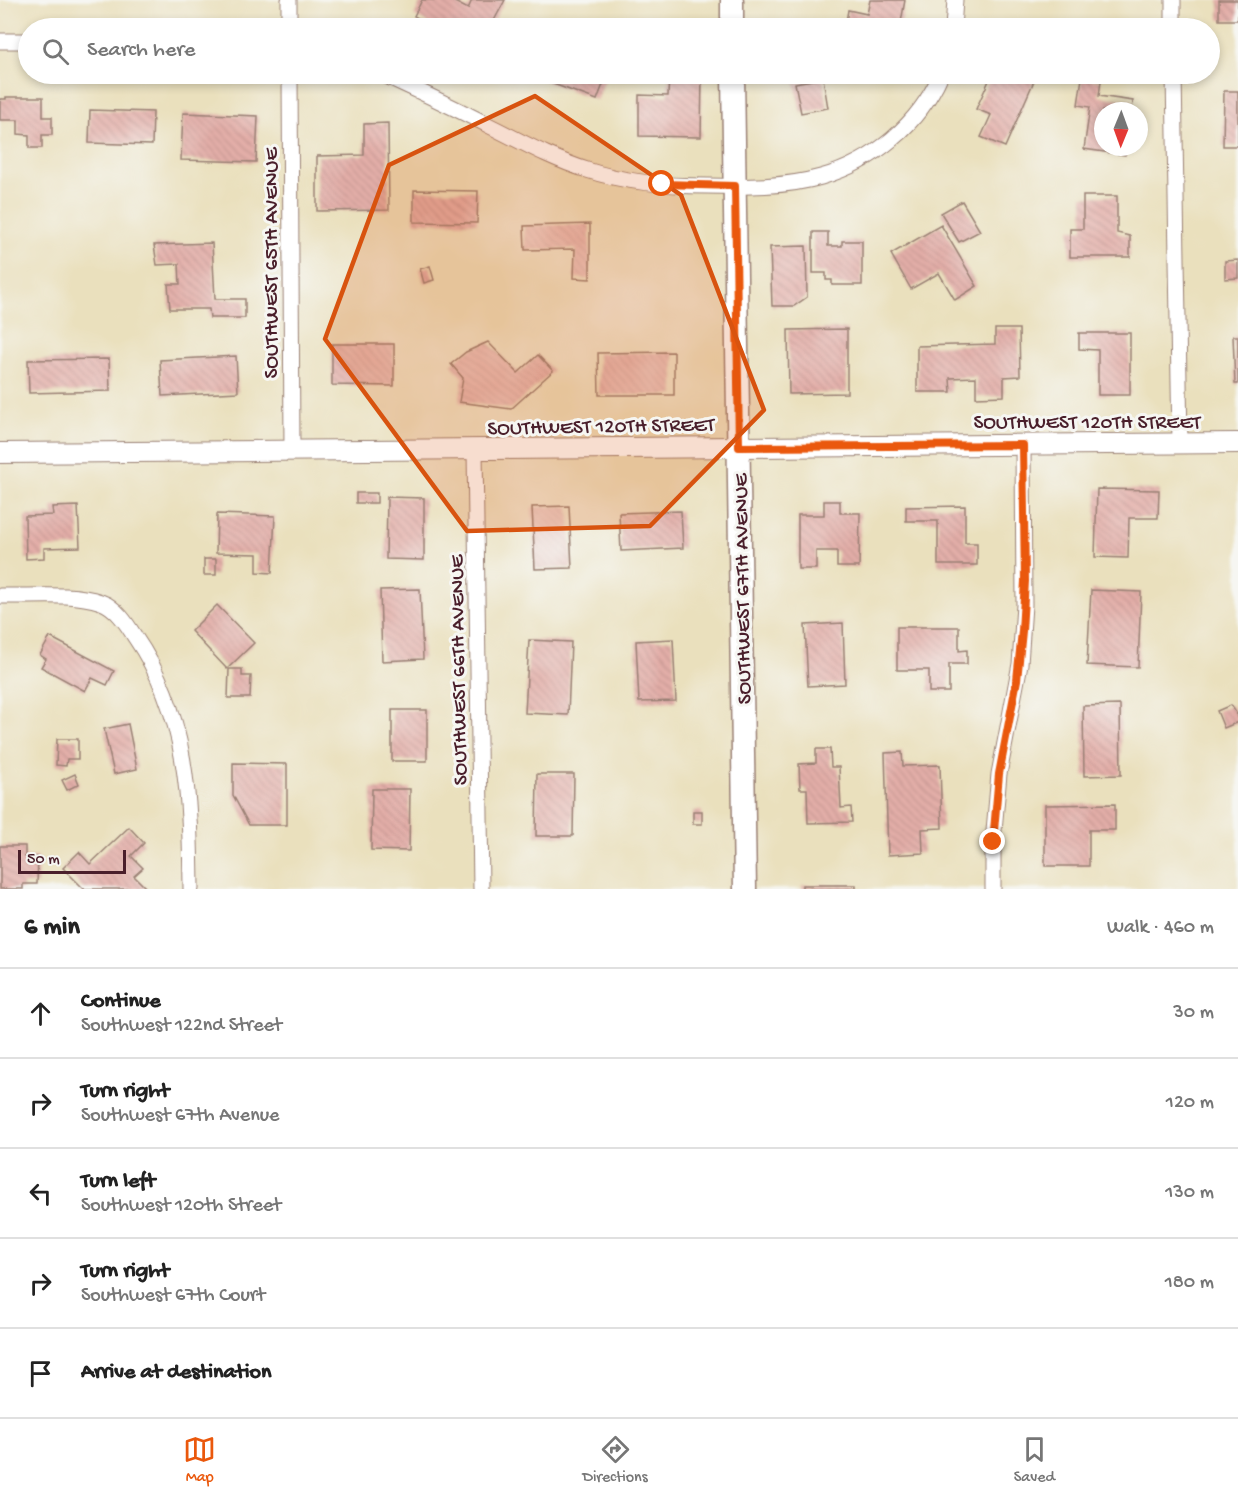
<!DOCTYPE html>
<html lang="en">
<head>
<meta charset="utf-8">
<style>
	body { margin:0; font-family:"Gochi Hand",sans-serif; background:#f2f2f2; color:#222 }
	.compass { position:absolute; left:1094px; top:102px; width:54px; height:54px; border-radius:50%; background:#fff; box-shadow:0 3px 9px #0003; rotate:181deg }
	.scale { position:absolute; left:18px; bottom:15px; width:108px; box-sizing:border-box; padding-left:6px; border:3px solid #4a1f2b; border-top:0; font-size:16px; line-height:21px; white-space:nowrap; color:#4a1f2b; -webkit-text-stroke:4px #f6f6f2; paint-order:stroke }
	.stop { position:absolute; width:18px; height:18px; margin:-14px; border:4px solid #ea580c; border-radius:50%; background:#fff }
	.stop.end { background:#ea580c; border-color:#fff; box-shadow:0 2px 6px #0008 }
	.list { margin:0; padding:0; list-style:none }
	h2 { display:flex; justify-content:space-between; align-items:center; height:78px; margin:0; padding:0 24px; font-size:26px }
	h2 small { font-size:20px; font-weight:400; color:#767676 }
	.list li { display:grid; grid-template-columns:39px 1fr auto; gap:18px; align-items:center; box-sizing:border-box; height:90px; padding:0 24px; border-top:2px solid #e0e0e0 }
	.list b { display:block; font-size:22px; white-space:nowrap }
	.list p { margin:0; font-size:20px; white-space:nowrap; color:#767676 }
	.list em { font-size:20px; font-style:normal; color:#767676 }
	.icon { flex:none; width:33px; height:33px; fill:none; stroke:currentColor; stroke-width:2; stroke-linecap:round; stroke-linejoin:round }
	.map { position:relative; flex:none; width:1238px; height:889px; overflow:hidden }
	.search { position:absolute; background:#fff; box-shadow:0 3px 9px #0003; left:18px; right:18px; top:18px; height:66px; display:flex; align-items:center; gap:15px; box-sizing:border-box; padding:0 21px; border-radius:33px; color:#767676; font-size:22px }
	.sheet { height:528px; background:#fff }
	nav { display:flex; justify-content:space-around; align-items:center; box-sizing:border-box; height:84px; border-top:2px solid #e0e0e0; background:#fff; font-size:16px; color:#767676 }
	nav a { display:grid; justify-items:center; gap:3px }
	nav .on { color:#ea580c }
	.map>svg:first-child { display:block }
	.building { fill:url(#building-back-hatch) }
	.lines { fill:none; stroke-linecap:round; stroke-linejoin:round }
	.minor-casing { stroke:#9a8074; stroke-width:17 }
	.tertiary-casing { stroke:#9a8074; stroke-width:22 }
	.secondary-casing { stroke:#9a8074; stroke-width:25 }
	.minor { stroke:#fff; stroke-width:15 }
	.tertiary { stroke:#fff; stroke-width:20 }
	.secondary { stroke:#fff; stroke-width:22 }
	.route { stroke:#ea580c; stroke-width:8 }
	.marked { fill:#d8530f; fill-opacity:0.2; stroke:#d8530f; stroke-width:4.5; stroke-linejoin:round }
	.labels { text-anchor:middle; stroke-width:6; stroke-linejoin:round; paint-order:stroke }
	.street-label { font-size:21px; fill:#4a1f2b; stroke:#f6f6f2 }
</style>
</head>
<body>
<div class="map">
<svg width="1238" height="889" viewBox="0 0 1238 889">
	<defs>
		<pattern id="building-back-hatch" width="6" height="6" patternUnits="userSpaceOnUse" patternTransform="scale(1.5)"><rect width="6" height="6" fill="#e3aea8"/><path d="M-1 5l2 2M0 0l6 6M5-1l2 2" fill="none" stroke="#c49591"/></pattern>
	</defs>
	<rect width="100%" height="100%" fill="#f6f6f2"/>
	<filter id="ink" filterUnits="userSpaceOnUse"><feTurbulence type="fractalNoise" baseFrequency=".0167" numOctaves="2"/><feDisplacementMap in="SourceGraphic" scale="12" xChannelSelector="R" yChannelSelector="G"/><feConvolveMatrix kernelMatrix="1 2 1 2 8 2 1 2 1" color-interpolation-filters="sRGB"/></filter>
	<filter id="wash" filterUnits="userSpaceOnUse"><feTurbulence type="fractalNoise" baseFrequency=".008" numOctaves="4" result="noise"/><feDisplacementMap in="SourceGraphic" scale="24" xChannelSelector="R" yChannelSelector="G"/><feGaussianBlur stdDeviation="1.35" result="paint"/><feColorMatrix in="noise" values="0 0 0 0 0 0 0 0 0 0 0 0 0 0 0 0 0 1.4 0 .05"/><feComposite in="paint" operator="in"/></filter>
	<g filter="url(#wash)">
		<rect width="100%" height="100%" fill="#eae0bd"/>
		<g id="blocks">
			<!-- building -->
			<g class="building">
				<path d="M422 0H451L468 9 472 0H505L490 28H437L414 16Z"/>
				<path d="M870 0H905L900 28H845L848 10 867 14Z"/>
				<rect x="1219" y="0" width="19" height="20"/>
				<path d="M526 74H607L597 100Z"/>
				<path d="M669 74H702L701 137 639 136V95L668 96Z"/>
				<path d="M992 74H1037L1005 147 981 137 991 115 976 109Z"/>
				<path d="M823 78 828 108 801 113 795 83Z"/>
				<path d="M1082 78 1101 81 1099 96 1133 101 1132 111H1103V147H1126L1125 155 1084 149 1090 107 1078 105Z"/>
				<path d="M1224 91H1238V146H1223Z"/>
				<path d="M6 97H43V117H52V135H42V148H29V135L18 134V120H0V99H6Z"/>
				<path d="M90 110 153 112 152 145 89 143Z"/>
				<path d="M183 113 258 116 256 162 181 160Z"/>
				<path d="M388 123 389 210 317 211V156L364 155V124Z"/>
				<path d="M414 190 478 191 477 223 414 222Z"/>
				<path d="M1083 196H1117V233L1130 236V257H1070V229H1083Z"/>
				<path d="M962 201 980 231 959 242 941 213Z"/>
				<path d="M590 224V279L574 278 575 249 525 250 524 226Z"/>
				<path d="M941 225 977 286 955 300 939 273 911 289 891 254Z"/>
				<path d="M813 232H828V246H842V241H862V285H832V280H826V273H813Z"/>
				<path d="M212 243 215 299H245V318H210L209 309H170L168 284H180L179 264 157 265 154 245Z"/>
				<path d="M806 246 807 297 794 306H772L770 247Z"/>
				<path d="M1238 260V278L1225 279V261Z"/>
				<path d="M430 266 434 280 424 283 420 269Z"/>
				<path d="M847 329V393L789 394 788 330Z"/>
				<path d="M995 329H1019L1020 376 1004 377V396L976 397V377L950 378 951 392H917V346L995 344Z"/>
				<path d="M1079 333H1130V395H1098V350L1079 349Z"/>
				<path d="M1233 336H1238V384H1235Z"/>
				<path d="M488 342 518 373 538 355 553 371 511 409 459 402 463 378 451 364 466 352Z"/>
				<path d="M332 344H394V386L332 385Z"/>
				<path d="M674 352V395H599L598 353Z"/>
				<path d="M236 356 238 392 162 396 160 360Z"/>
				<path d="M109 359 110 391 29 393 28 360Z"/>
				<path d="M1097 489 1159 490 1158 518H1129L1128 558 1095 557Z"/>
				<rect x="356" y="493" width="21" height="10"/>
				<path d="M387 497 424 498V560L386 559Z"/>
				<path d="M824 501H840V513H860L859 567H837V551H816V569H798V515H824Z"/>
				<path d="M78 506 80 547 44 548V558L26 559 25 516 53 515 52 507Z"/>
				<path d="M569 506 572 568 535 569 532 507Z"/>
				<path d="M965 506V543H977V565H938V521H906V507Z"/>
				<path d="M681 511 683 548 621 551 619 513Z"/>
				<path d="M217 514 275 516 272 573 257 572V554L216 553Z"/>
				<rect x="204" y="559" width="12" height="16"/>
				<path d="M420 589 423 659 382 661 380 590Z"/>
				<path d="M1091 590 1141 592 1138 667 1087 665Z"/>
				<path d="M217 605 254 643 227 669 191 631Z"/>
				<path d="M843 623 845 684 808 686 805 625Z"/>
				<path d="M897 627H959V651L967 650V664H949V692H929V670H897Z"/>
				<path d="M50 637 114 671 107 685 92 678 85 691 41 667 46 659 40 655Z"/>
				<path d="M673 639 676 701 639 702 636 641Z"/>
				<path d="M529 640 571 642 568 715 525 713Z"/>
				<path d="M229 669H242V676H251L250 698H228Z"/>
				<path d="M1120 705 1121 775 1084 776 1083 706Z"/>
				<path d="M1231 705 1238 716V722L1224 728 1217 711Z"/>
				<rect x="392" y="710" width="35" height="51"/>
				<path d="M128 724 137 769 114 774 104 729Z"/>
				<path d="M57 739H78V759H67L66 766 56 765Z"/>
				<path d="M816 749H830L831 767H839L841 808 851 807 852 822 808 823 807 789H800L799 764 816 763Z"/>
				<path d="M902 752 903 766 940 765 942 828 922 829 923 853 888 855 885 753Z"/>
				<path d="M233 763 287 764V825H249L233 795Z"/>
				<path d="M75 774 79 784 67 790 62 780Z"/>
				<path d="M537 774H574L573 836H536Z"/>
				<path d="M372 789H410L409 851 371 850Z"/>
				<path d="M1115 804V830H1089V866H1045V805Z"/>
				<rect x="693" y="811" width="9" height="13"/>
				<path d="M129 827 144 843 131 856 143 868 134 876 147 889H84L63 868 79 852 90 864Z"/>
				<path d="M0 846H25V857H38L37 884H23V889H0Z"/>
				<rect x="802" y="885" width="54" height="4"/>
			</g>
		</g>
	</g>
	<g filter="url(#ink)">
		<use href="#blocks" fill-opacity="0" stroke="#9a8074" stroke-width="1.5"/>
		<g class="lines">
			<defs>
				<g id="minor">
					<path d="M289 0V28"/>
					<path d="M1173 0V28"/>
					<path d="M953 28 955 0"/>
					<path d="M0 41H28"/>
					<path d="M290 74 292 452"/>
					<path d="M382 74C417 90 453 107 488 125 520 141 552 159 587 170 626 183 667 186 708 186 745 187 786 187 821 177 874 162 919 124 941 74"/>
					<path d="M1174 74 1180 444"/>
					<path d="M475 450 481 889"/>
					<path d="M0 596C30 597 72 592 101 602 116 607 127 624 135 637 188 714 190 800 191 889"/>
					<path d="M993 889V842L999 774 1020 664 1024 605 1023 445"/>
				</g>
				<path id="tertiary" d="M0 453 1238 443"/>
				<g id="secondary">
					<path d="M732 0V28"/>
					<path d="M733 74 745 889"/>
				</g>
			</defs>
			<!-- minor casing -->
			<use href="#minor" class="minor-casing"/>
			<!-- tertiary casing -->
			<use href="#tertiary" class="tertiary-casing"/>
			<!-- secondary casing -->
			<use href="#secondary" class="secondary-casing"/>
			<!-- minor -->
			<use href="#minor" class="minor"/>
			<!-- tertiary -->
			<use href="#tertiary" class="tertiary"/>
			<!-- secondary -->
			<use href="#secondary" class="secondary"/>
		</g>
	</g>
	<g class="lines" filter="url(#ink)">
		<!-- route -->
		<path class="route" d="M662 184 735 186 739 447 1023 445 1025 581 1022 631 1017 680 999 774 993 842"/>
	</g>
	<!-- marked area -->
	<path class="marked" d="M535 96 681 195 764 410 650 526 467 531 325 339 389 165Z"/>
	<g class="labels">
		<!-- street labels -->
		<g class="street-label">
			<text transform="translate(270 263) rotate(-90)" y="7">SOUTHWEST 65TH AVENUE</text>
			<text x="1087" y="428">SOUTHWEST 120TH STREET</text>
			<text transform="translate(601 425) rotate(-1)" y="7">SOUTHWEST 120TH STREET</text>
			<text transform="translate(741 589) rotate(-91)" y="7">SOUTHWEST 67TH AVENUE</text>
			<text transform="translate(457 670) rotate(-91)" y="7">SOUTHWEST 66TH AVENUE</text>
		</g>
	</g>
</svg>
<svg class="compass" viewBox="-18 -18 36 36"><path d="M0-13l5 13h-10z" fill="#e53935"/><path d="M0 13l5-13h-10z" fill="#767676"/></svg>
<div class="scale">50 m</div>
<div class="stop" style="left:662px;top:184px"></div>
<div class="stop end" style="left:993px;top:842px"></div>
<div class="search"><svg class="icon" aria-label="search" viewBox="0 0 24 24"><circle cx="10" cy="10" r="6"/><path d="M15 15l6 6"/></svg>Search here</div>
</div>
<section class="sheet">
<h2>6 min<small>Walk · 460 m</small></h2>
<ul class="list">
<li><svg class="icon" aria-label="ahead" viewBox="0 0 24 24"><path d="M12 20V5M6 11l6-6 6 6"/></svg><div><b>Continue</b><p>Southwest 122nd Street</p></div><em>30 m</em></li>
<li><svg class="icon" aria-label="right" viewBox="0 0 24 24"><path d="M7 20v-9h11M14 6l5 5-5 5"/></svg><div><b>Turn right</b><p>Southwest 67th Avenue</p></div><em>120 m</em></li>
<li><svg class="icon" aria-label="left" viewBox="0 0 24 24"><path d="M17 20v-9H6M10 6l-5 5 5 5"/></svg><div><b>Turn left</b><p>Southwest 120th Street</p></div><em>130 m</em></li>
<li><svg class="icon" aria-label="right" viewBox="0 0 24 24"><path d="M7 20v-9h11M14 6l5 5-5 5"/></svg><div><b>Turn right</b><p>Southwest 67th Court</p></div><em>180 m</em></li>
<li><svg class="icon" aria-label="arrive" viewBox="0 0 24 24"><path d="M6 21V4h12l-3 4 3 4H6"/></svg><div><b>Arrive at destination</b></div></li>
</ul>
</section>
<nav>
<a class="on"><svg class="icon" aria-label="map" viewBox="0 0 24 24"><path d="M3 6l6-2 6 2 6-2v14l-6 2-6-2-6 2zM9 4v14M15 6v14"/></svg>Map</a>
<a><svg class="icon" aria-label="directions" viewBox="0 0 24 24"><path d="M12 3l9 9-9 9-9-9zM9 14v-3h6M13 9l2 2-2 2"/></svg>Directions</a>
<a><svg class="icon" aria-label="saved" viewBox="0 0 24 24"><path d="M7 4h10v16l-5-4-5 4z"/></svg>Saved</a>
</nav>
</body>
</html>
